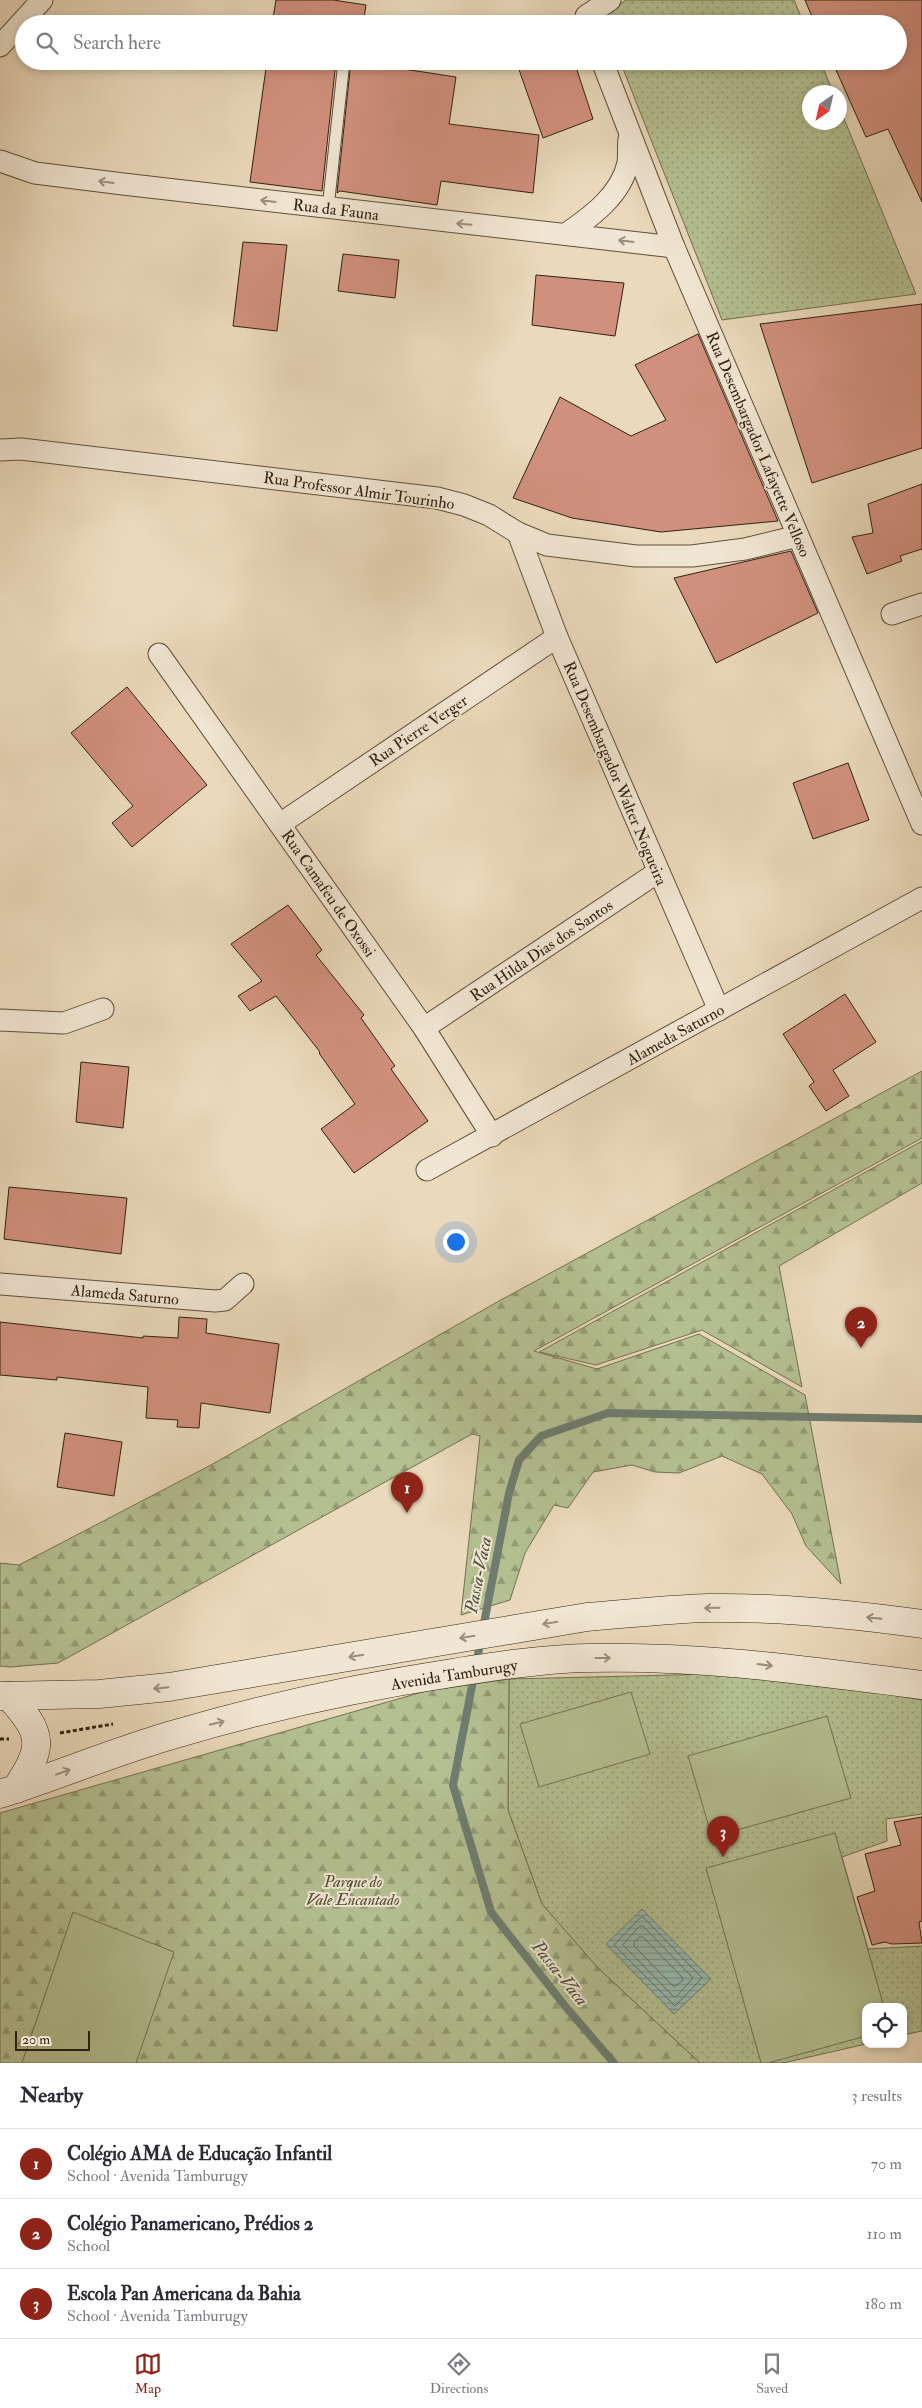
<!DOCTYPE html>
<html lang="en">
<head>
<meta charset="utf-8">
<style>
	body { margin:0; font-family:"IM FELL Double Pica",serif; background:#f7f7f7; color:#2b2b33 }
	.controls { position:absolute; right:15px; bottom:15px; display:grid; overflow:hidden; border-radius:10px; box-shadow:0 2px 8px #0003 }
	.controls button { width:45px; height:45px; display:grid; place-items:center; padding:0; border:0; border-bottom:1px solid #e1e1e2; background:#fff; color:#2b2b33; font:25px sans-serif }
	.compass { position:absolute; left:802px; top:85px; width:45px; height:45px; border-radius:50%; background:#fff; box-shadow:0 2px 8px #0003; rotate:214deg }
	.scale { position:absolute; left:15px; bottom:12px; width:75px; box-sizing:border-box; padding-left:5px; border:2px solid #302110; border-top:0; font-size:14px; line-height:18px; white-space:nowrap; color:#302110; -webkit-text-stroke:4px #f1e6d3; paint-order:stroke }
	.you { position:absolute; left:455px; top:1241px; width:18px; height:18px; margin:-12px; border:4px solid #fff; border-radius:50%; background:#1a73e8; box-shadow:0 0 0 8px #1a73e833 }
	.badge { display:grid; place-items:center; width:32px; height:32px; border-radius:50%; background:#8f2418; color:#fff; font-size:16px; font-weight:700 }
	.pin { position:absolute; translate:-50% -41px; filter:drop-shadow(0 1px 2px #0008) }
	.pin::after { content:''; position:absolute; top:26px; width:18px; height:15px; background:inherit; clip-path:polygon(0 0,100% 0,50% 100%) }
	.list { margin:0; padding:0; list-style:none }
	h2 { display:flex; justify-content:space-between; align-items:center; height:65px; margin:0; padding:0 20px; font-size:21px }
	h2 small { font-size:16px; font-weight:400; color:#7c7c81 }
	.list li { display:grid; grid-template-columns:32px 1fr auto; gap:15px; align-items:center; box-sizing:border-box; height:70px; padding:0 20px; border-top:1px solid #e1e1e2 }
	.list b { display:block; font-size:19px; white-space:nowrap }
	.list p { margin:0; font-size:16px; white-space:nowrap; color:#7c7c81 }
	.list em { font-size:16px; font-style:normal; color:#7c7c81 }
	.icon { flex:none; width:28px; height:28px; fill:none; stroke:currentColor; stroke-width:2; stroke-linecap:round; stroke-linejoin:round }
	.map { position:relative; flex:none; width:922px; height:2063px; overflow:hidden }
	.search { position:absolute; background:#fff; box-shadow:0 2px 8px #0003; left:15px; right:15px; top:15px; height:55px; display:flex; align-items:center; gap:12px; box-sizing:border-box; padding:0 18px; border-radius:28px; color:#7c7c81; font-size:19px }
	.sheet { height:275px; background:#fff }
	nav { display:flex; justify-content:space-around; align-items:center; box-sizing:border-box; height:70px; border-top:1px solid #e1e1e2; background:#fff; font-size:14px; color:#7c7c81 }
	nav a { display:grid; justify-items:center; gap:2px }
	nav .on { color:#8f2418 }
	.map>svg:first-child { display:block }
	.grass { fill:url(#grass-dots); stroke:#727051 }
	.forest { fill:url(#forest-firs); stroke:#727051 }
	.park { fill:#b4c092; stroke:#727051 }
	.water { fill:url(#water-rules); stroke:#6e7d70 }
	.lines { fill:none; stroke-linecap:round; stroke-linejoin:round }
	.shore { stroke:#646e60; stroke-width:1 }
	.stream { stroke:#6e7d70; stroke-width:8 }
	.building { fill:#d1907e; stroke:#302110 }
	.lane-casing { stroke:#5e4f3b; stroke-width:13 }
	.street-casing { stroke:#5e4f3b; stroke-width:23 }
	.secondary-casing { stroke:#302110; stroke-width:29 }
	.path { stroke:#302110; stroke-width:3; stroke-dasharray:4 2.5; stroke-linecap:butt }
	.lane { stroke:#f1e6d3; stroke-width:11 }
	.street { stroke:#f1e6d3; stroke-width:21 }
	.secondary { stroke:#f1e6d3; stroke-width:28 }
	.oneway { stroke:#9a8d7b }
	.labels { text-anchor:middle; stroke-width:4; stroke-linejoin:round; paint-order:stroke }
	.street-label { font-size:16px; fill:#302110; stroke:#f1e6d3 }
	.park-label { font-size:16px; font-style:italic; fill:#514930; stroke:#f1e6d3 }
	.water-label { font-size:18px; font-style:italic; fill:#4f4f40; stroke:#f1e6d3 }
</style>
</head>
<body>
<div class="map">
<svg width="922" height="2063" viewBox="0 0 922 2063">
	<defs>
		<pattern id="grass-dots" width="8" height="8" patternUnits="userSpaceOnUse" patternTransform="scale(1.25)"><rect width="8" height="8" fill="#b4c092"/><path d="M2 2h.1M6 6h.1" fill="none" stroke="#939c76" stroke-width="1.8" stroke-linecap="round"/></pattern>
		<pattern id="forest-firs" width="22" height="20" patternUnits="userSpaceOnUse" patternTransform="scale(1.25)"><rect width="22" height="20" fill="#b4c092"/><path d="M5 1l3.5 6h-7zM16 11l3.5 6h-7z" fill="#939c76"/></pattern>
		<pattern id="water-rules" width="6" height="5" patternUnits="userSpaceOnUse" patternTransform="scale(1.25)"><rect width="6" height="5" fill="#98bab0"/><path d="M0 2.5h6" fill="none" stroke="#7c978e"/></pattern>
	</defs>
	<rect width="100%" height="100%" fill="#ead9bb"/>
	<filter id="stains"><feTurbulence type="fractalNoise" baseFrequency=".004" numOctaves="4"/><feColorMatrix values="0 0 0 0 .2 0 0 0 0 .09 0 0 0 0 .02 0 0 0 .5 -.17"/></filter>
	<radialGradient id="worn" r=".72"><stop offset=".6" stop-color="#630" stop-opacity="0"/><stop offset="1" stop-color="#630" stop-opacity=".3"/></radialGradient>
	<!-- grass -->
	<g class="grass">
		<path d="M626 0H794L804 24H605L602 17Z"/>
		<path d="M620 61H820L833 92H810V122H840V109L916 294 722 320Z"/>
		<path d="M713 1674 878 1693 922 1700V1814L886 1819 887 1841 842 1857 868 1949 922 1946V2031L903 2035V2007H866V2044L783 2063H700L598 1968 542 1904 508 1810 509 1679Z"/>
	</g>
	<!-- forest -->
	<g class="forest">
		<path d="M922 1071V1138L534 1351 597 1369 699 1334 805 1395 841 1584 806 1546 792 1514 762 1474 722 1456 679 1473 655 1472 632 1465 593 1472 568 1508 554 1505 525 1553 510 1600 461 1615 480 1436 472 1434 58 1663 10 1667 0 1666V1563L19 1565 211 1465 499 1301Z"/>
		<path d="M922 1141V1183L779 1266 802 1387 702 1330 596 1365 539 1352Z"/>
		<path d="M509 1679 508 1810 542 1904 598 1968 700 2063H0V1813L426 1691Z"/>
	</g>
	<!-- park -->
	<g class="park">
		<path d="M631 1692 650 1754 539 1787 520 1724Z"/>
		<path d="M827 1716 851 1798 712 1837 688 1756Z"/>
		<path d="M835 1833 884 2007H866V2036L768 2063H761L706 1868Z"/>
		<path d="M73 1912 174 1952 136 2063H22Z"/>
	</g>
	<!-- water -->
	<path class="water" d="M642 1909 711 1979 674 2014 606 1944Z"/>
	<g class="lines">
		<!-- shore -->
		<g class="shore">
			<path d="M643 1917 702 1978 675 2006 614 1945 640 1918Z"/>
			<path d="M640 1926H643L693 1978 676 1997 673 1996 623 1945Z"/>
			<path d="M640 1937H643L682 1977 683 1980 676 1986H673L634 1946V1943Z"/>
		</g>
		<!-- stream -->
		<path class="stream" d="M614 2063 565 2006 491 1912 453 1785 509 1493 519 1460 541 1436 608 1413 922 1419"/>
	</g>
	<!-- building -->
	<g class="building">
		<path d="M276 0H333L366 5 363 24H272Z"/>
		<path d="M805 0H922V202L888 129 866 137 832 61H898V24H815Z"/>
		<path d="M267 61H336L322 191 250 182Z"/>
		<path d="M351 61 456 77 449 124 539 135 533 193 441 181 437 205 340 191 337 193Z"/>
		<path d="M516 61H574L593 119 543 138Z"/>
		<path d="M243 242 287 245 277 331 233 326Z"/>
		<path d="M343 254 399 260 395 298 338 291Z"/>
		<path d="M536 275 624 283 615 336 532 325Z"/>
		<path d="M922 304V448L812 483 760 324Z"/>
		<path d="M698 334 778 521 661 532 572 518 513 498 560 397 631 436 666 420 635 365Z"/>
		<path d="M922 484V549L900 556 902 561 867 574 852 537 873 533 868 504Z"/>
		<path d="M791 551 818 613 716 663 674 578Z"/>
		<path d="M127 687 207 785 132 847 112 823 133 806 71 733Z"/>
		<path d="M848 763 869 820 813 839 793 783Z"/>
		<path d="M288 905 322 950 316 955 364 1015 361 1018 395 1066 391 1069 428 1121 354 1173 321 1129 355 1104 319 1053 320 1052 276 996 250 1011 238 996 262 981 231 944Z"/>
		<path d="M845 994 876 1042 833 1070 849 1096 826 1111 809 1086 814 1082 783 1034Z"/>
		<path d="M81 1062 129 1067 123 1128 76 1122Z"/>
		<path d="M9 1187 127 1198 121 1254 4 1239Z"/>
		<path d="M179 1317 207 1319 206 1333 279 1344 270 1413 201 1403 199 1428 177 1427 178 1420 146 1418 148 1387 57 1377V1380L0 1375V1322L143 1338V1336L178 1338Z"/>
		<path d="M65 1433 122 1442 114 1496 57 1487Z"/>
		<path d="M922 1817V1921L919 1922 922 1943 892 1944 885 1942 872 1945 857 1897 875 1891 865 1854 901 1845 894 1822Z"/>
	</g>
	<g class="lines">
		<defs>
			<path id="lane" d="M328 208 344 61"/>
			<g id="street">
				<path d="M586 16 610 0"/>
				<path d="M0 46 42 0"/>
				<path d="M602 61 674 247 922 824"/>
				<path d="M0 161 35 173 123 184 674 247"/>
				<path d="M566 234C592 216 621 195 628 163 629 156 628 147 629 139"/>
				<path d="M0 450 21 449 437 498 464 505 489 515 518 533 547 545 636 556H692L745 549 798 536"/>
				<path d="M518 533 557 637 719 1010"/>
				<path d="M892 614 922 604"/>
				<path d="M159 654 424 1028 492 1136"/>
				<path d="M280 824 557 637"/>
				<path d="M0 1020 64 1023 103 1009"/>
				<path d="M424 1028 658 872"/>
				<path d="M427 1170 922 898"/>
				<path d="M0 1284 215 1301 225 1300 243 1284"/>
			</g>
			<g id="secondary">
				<path d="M0 1696 99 1694 169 1687 587 1617C627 1614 668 1609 709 1608 780 1607 851 1614 922 1624"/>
				<path d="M9 1696C44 1735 44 1746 16 1789"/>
				<path d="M0 1794C60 1775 118 1750 179 1733 268 1707 360 1687 452 1673 497 1666 542 1659 588 1658 700 1655 811 1671 922 1685"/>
			</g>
		</defs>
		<!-- lane casing -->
		<use href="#lane" class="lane-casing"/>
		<!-- street casing -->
		<use href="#street" class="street-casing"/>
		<!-- secondary casing -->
		<use href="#secondary" class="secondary-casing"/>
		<!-- path -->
		<g class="path">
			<path d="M60 1733 113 1724"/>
			<path d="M0 1739H9"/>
		</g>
		<!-- lane -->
		<use href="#lane" class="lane"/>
		<!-- street -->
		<use href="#street" class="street"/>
		<!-- secondary -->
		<use href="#secondary" class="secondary"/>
	</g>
	<!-- one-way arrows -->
	<defs><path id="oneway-shaft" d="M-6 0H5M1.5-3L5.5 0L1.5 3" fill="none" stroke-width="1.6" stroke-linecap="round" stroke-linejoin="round" transform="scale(1.25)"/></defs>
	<g class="oneway">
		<use href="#oneway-shaft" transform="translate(106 182) rotate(-172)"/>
		<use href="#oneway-shaft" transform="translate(268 201) rotate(-173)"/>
		<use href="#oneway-shaft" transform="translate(464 224) rotate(-175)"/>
		<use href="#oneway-shaft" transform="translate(626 241) rotate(-173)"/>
		<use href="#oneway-shaft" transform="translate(712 1608) rotate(179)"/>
		<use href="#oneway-shaft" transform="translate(874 1618) rotate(-174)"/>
		<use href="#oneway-shaft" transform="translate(550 1623) rotate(170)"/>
		<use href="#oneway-shaft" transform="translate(467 1637) rotate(171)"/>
		<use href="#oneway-shaft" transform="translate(356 1656) rotate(170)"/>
		<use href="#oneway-shaft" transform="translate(603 1658)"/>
		<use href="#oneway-shaft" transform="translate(765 1665) rotate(7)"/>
		<use href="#oneway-shaft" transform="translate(161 1688) rotate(174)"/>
		<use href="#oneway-shaft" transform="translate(217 1723) rotate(-14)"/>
		<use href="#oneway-shaft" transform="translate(63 1772) rotate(-20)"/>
	</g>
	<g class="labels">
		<!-- street labels -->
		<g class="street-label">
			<text transform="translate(336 209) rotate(7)" y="6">Rua da Fauna</text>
			<text transform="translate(759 444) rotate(67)" y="6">Rua Desembargador Lafayette Velloso</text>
			<text transform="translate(359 490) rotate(8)" y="6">Rua Professor Almir Tourinho</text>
			<text transform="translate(418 730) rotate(-34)" y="6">Rua Pierre Verger</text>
			<text transform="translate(616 773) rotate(67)" y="6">Rua Desembargador Walter Nogueira</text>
			<text transform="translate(329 893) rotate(55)" y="6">Rua Camafeu de Oxossi</text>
			<text transform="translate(541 950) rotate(-34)" y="6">Rua Hilda Dias dos Santos</text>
			<text transform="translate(675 1034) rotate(-29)" y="6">Alameda Saturno</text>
			<text transform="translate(125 1294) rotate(5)" y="6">Alameda Saturno</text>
			<text transform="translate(454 1674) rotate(-9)" y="6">Avenida Tamburugy</text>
		</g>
		<!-- park labels -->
		<g class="park-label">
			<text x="353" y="1887">Parque do<tspan x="353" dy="18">Vale Encantado</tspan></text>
		</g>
		<!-- water labels -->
		<g class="water-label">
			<text transform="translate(478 1575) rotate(-79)" y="6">Passa-Vaca</text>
			<text transform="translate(560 1973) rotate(51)" y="6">Passa-Vaca</text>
		</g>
	</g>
	<rect width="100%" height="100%" filter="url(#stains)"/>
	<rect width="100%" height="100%" fill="url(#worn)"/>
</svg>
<div class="controls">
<button><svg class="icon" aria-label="locate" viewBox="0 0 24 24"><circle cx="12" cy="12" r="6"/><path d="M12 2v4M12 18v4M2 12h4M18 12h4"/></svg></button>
</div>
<svg class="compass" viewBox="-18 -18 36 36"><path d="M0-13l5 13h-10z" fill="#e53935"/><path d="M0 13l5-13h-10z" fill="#7c7c81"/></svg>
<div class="scale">20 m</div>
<div class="you"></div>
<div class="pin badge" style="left:407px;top:1513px">1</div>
<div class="pin badge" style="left:861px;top:1348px">2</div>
<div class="pin badge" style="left:723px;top:1857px">3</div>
<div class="search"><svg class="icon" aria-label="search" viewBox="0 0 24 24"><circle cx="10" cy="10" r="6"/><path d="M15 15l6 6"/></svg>Search here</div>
</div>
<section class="sheet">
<h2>Nearby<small>3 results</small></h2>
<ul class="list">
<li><span class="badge">1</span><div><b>Colégio AMA de Educação Infantil</b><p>School · Avenida Tamburugy</p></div><em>70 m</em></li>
<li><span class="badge">2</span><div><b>Colégio Panamericano, Prédios 2</b><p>School</p></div><em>110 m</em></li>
<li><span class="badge">3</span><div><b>Escola Pan Americana da Bahia</b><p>School · Avenida Tamburugy</p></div><em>180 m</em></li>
</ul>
</section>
<nav>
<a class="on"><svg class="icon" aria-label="map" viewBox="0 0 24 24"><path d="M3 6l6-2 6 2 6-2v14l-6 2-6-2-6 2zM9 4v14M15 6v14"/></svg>Map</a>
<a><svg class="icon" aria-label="directions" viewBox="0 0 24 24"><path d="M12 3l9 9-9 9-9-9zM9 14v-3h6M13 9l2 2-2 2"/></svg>Directions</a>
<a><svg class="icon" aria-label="saved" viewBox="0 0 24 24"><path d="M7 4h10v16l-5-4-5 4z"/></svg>Saved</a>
</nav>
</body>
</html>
